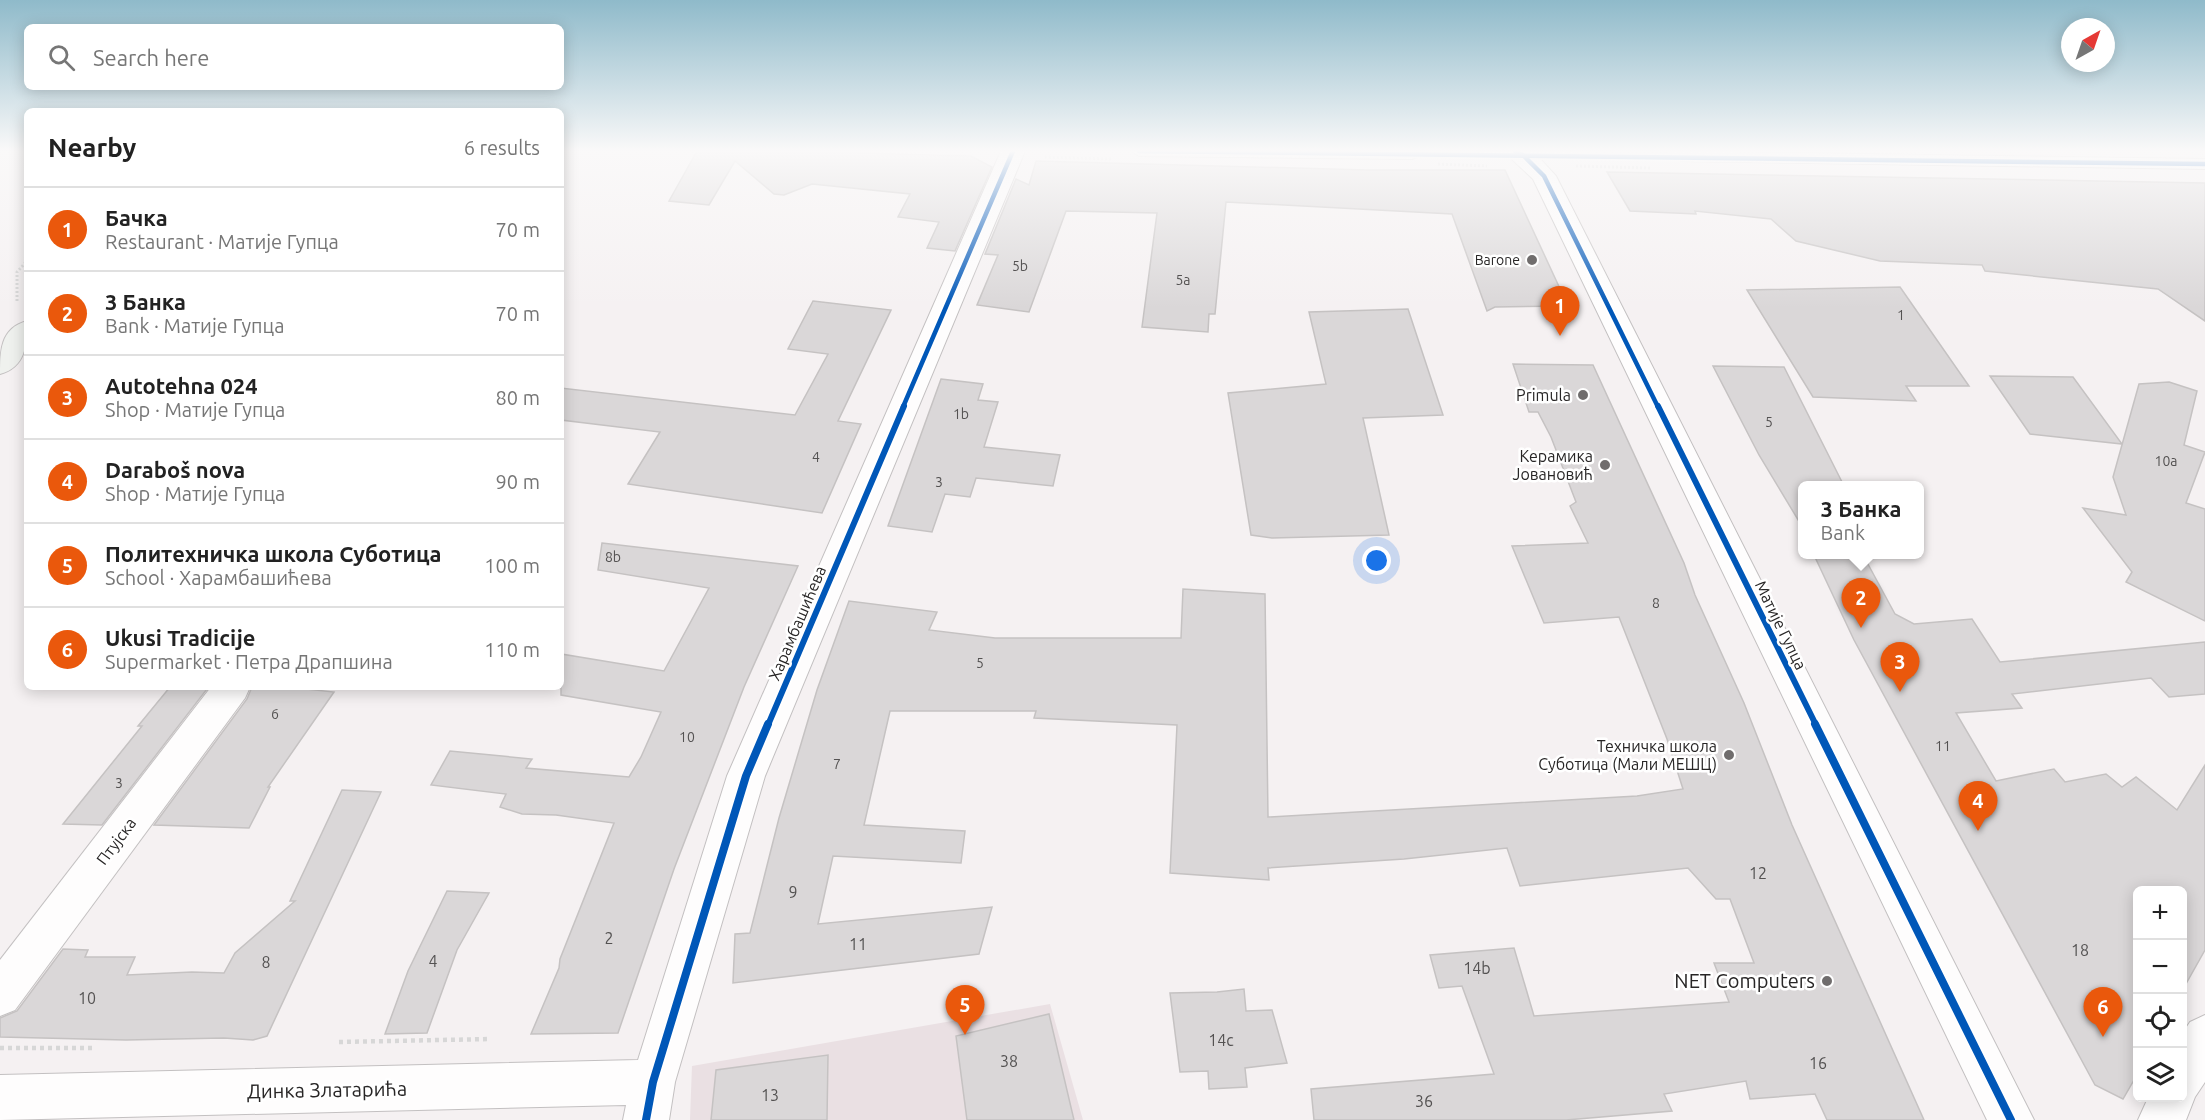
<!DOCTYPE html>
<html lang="en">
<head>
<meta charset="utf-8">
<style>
	body { margin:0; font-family:Ubuntu,sans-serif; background:#f2f2f2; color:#222 }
	.controls { position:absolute; right:18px; bottom:18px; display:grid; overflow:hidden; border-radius:9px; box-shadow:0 3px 15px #0003 }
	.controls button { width:54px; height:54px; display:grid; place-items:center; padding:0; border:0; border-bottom:2px solid #e0e0e0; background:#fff; color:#222; font:30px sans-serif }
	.compass { position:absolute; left:2061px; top:18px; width:54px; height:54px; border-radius:50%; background:#fff; box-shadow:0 3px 15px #0003; rotate:40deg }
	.you { position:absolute; left:1377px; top:561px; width:21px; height:21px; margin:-15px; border:4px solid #fff; border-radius:50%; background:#1a73e8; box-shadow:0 0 0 9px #1a73e833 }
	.badge { display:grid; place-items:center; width:39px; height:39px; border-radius:50%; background:#ea580c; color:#fff; font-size:20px; font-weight:700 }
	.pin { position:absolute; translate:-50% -50px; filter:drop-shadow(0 2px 3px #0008) }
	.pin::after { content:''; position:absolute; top:32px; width:21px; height:18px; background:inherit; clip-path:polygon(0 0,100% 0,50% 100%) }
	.popup { position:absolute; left:1798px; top:481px; width:126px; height:78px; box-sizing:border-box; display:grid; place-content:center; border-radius:9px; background:#fff; filter:drop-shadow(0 2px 4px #0005); font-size:20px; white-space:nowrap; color:#767676 }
	.popup b { font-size:22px; color:#222 }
	.popup::after { content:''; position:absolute; left:50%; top:100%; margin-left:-12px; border:12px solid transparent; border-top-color:#fff }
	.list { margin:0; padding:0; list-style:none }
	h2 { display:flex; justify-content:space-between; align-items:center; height:78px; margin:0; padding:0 24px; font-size:26px }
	h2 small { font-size:20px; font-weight:400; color:#767676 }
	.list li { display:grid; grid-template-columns:39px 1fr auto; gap:18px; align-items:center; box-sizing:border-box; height:84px; padding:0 24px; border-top:2px solid #e0e0e0 }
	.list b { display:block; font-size:22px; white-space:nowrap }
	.list p { margin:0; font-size:20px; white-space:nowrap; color:#767676 }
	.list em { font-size:20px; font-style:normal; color:#767676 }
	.icon { flex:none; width:33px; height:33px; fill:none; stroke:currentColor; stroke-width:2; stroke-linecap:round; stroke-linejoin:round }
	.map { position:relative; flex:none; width:2205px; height:1120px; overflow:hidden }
	.search { position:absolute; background:#fff; box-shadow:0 3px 15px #0003; left:24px; top:24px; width:540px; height:66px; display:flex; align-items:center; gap:15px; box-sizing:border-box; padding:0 21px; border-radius:9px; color:#767676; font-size:22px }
	.panel { position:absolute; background:#fff; box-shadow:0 3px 15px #0003; left:24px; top:108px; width:540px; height:582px; border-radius:9px }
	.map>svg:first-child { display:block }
	.built { fill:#eae0e3 }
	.building { fill:#dad7d8; stroke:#c5c2c2; stroke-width:1.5 }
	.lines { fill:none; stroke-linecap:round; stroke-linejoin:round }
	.service-casing { stroke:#c3c0c1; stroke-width:2 }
	.minor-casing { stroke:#c3c0c1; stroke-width:2 }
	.tertiary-casing { stroke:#c3c0c1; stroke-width:2 }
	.secondary-casing { stroke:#c3c0c1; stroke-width:2 }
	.path-far1 { stroke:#d7d7d7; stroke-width:3; stroke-dasharray:2 2; stroke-linecap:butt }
	.path { stroke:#d7d7d7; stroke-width:4.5; stroke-dasharray:4 4; stroke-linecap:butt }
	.service { fill:#fefdfd; fill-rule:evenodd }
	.minor { fill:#fefdfd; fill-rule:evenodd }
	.tertiary { fill:#fefdfd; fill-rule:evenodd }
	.secondary { fill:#eff1ee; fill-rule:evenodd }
	.cycleway-far2-casing { stroke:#fff; stroke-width:8 }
	.cycleway-far1-casing { stroke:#fff; stroke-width:10 }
	.cycleway-casing { stroke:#fff; stroke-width:11 }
	.cycleway-far2 { stroke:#0057b8; stroke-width:4.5 }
	.cycleway-far1 { stroke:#0057b8; stroke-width:6 }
	.cycleway { stroke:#0057b8; stroke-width:8 }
	.poi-dot { fill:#706d6d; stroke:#fff; stroke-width:2 }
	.labels { text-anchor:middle; stroke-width:5; stroke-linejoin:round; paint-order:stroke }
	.far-poi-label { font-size:14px; fill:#282626; stroke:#fff; text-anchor:end }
	.number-label { font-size:14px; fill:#545252 }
	.poi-label { font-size:16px; fill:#282626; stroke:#fff; text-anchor:end }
	.street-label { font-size:16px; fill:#282626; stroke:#fff }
	.near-number-label { font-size:16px; fill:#545252 }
	.near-poi-label { font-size:20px; fill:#282626; stroke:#fff; text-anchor:end }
	.near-street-label { font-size:20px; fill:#282626; stroke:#fff }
</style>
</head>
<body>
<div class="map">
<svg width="2205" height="1120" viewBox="0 0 2205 1120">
	<rect width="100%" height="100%" fill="#f5f1f2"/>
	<!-- built -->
	<path class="built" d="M1050 1004 1083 1120H690L692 1066Z"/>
	<!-- building -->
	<g class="building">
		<path d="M697 151H857L859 153 971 156 992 167 955 251 927 248 939 222 898 217 910 194 812 184 784 195 774 194 735 161 709 205 669 201Z"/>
		<path d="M1036 161 1367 170H1505L1568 306 1495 307 1487 311 1452 214 1226 202 1215 314H1209L1208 332 1142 327 1157 213 1066 211 1029 312 977 305 998 255 985 254 1016 179 1029 185Z"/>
		<path d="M1607 172 2205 183V321L2158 289 1985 271 1982 265 1880 261 1796 241 1771 219 1695 211 1696 214 1630 211Z"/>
		<path d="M1900 287 1969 386H1906L1916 401 1813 397 1747 290Z"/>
		<path d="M813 301 891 310 838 421 861 424 822 513 628 484 660 432 561 420V388L795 415 828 354 788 349Z"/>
		<path d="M1408 309 1443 415 1363 418 1389 535 1272 538 1251 535 1228 393 1326 384 1309 312Z"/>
		<path d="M1513 364 1593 365 1684 563 1695 595 1744 703 1792 825 1924 1120H1827L1815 1094 1750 1099 1746 1081 1664 1094 1672 1111 1566 1120H1314L1311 1089 1494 1074 1462 986 1439 988 1430 955 1514 948 1534 1016 1729 1002 1714 963H1754L1730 899H1716L1688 868 1520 886 1507 848 1404 859 1268 868 1269 880 1170 873 1177 725 1034 718 1036 711H890L864 825 965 831 961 863 833 856 818 924 992 907 979 954 733 983 735 934 750 933 779 818 817 690 849 601 937 612 929 630 995 638H1181L1183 589 1265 594 1268 817 1637 796 1683 789 1667 739 1619 617 1544 623 1512 546 1588 543 1570 506 1576 502 1551 437 1538 412H1529Z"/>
		<path d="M1713 366 1784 367 1844 486H1803V528L1759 455Z"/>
		<path d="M1990 376 2073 377 2122 444 2030 434Z"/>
		<path d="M941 379 983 384 978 400 998 402 984 447 1060 455 1053 486 976 478 970 497 945 494 932 532 888 526Z"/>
		<path d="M2169 382 2197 391 2184 445 2205 452 2186 503 2205 509V621L2126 582 2132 572 2083 508 2126 515 2113 477 2139 384Z"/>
		<path d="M602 543 798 566 744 687 674 869 618 1033 531 1034 559 968 560 959 614 823 556 815 522 814 500 807 506 794 431 785 450 751 532 759 526 768 629 777 641 757 661 712 561 695V654L664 671 709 588 598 570Z"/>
		<path d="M1814 555H1863L1895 614 1914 624 1972 619 2000 662 2205 642V694L2169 697 2151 678 2012 694 2022 708 1956 713 1996 781 2054 769 2065 782 2106 774 2122 787 2136 777 2177 810 2205 765V950L2182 991V891H2138V1073L2123 1099 2095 1085 1854 640Z"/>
		<path d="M170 687 207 689 102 825 63 824 142 726H138Z"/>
		<path d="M252 687H288L334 692 268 787H270L249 828 154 825 247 699Z"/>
		<path d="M342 790 381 792 267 1036 253 1040 224 1038 126 1040 0 1037V1018L17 1011 63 949 88 950 85 957H135L127 975 192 972 224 973 235 953 295 901H290Z"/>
		<path d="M447 891 489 893 457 950 427 1033 385 1034 408 971Z"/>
		<path d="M1244 989 1246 1011 1272 1010 1287 1063 1245 1068 1247 1087 1209 1089 1208 1071 1180 1072 1170 993 1217 992Z"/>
		<path d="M1049 1014 1074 1120H967L956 1036Z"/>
		<path d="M828 1055 827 1120H711L716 1070Z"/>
	</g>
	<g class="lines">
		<defs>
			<g id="service">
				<path d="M1132 151H1420L1417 157 1412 159 1139 156Z"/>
				<path d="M1665 151 2205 159V169L1681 161Z"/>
			</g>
			<g id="minor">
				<path d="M1001 151H1025L765 776 675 1082 669 1120H623L626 1105 0 1120V1075L638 1060 727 776Z"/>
				<path d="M211 687H250L245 698 15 1010 0 1016V960Z"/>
				<path d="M2205 1015V1082L2195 1097 2186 1120H2138L2148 1098H2182V1034L2190 1022Z"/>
			</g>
			<path id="tertiary" d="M1503 151H1533L1556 176 2034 1120H1987L1533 179Z"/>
			<path id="secondary" d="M27 321C27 344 26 367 0 374 0 352 0 328 27 321Z"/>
		</defs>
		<!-- service casing -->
		<use href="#service" class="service-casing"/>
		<!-- minor casing -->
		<use href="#minor" class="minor-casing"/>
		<!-- tertiary casing -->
		<use href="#tertiary" class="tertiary-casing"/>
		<!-- secondary casing -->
		<use href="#secondary" class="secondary-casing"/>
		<!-- path-far1 -->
		<g class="path-far1">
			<path d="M1045 157 1113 159"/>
			<path d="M1438 164 1487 166"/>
			<path d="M1576 166 1652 168"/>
			<path d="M17 301V272L27 261"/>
		</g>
		<!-- path -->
		<g class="path">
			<path d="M339 1042 491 1039"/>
			<path d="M0 1048H92"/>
		</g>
		<!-- service -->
		<use href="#service" class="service"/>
		<!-- minor -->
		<use href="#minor" class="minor"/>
		<!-- tertiary -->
		<use href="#tertiary" class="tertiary"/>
		<!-- secondary -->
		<use href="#secondary" class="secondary"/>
		<defs>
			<g id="cycleway-far2">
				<path d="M1139 151 2205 164"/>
				<path d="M1515 151 1524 156 1544 176 1658 407"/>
				<path d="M903 407 1013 151"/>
			</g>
			<g id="cycleway-far1">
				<path d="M1658 406 1816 725"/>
				<path d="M768 725 904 406"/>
			</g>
			<g id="cycleway">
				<path d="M1815 724 2011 1120"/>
				<path d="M646 1120 653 1082 746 776 768 724"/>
			</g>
		</defs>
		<!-- cycleway-far2 casing -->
		<use href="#cycleway-far2" class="cycleway-far2-casing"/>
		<!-- cycleway-far1 casing -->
		<use href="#cycleway-far1" class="cycleway-far1-casing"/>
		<!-- cycleway casing -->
		<use href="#cycleway" class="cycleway-casing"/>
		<!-- cycleway-far2 -->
		<use href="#cycleway-far2" class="cycleway-far2"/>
		<!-- cycleway-far1 -->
		<use href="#cycleway-far1" class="cycleway-far1"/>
		<!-- cycleway -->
		<use href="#cycleway" class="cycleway"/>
	</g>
	<!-- sky -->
	<linearGradient id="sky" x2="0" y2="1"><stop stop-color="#8fbaca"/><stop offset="0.49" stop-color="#faf9f9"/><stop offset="1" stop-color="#faf9f9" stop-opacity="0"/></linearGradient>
	<rect width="2205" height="308" fill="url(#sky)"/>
	<!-- markers -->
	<g class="poi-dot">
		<circle cx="1532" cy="260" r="6"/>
		<circle cx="1583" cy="395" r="6"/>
		<circle cx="1605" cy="465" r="6"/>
		<circle cx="1729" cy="755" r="6"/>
		<circle cx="1827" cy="981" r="6"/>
	</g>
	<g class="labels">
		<!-- far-poi labels -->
		<g class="far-poi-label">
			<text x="1520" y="265">Barone</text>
		</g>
		<!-- number labels -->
		<g class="number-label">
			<text x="1020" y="271">5b</text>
			<text x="1183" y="285">5a</text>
			<text x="1901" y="320">1</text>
			<text x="961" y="419">1b</text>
			<text x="1769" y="427">5</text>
			<text x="816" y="462">4</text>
			<text x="2166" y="466">10a</text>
			<text x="939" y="487">3</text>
			<text x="613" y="562">8b</text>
			<text x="1656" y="608">8</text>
			<text x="980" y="668">5</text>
			<text x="275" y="719">6</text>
			<text x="687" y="742">10</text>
			<text x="1943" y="751">11</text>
			<text x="837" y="769">7</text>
			<text x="119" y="788">3</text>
		</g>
		<!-- poi labels -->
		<g class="poi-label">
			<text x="1571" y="401">Primula</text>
			<text x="1593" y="462">Керамика<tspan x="1593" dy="18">Јовановић</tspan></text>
			<text x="1717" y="752">Техничка школа<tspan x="1717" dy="18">Суботица (Мали МЕШЦ)</tspan></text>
		</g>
		<!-- street labels -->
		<g class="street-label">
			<text transform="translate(797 623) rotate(-67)" y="6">Харамбашићева</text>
			<text transform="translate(1781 625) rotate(64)" y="6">Матије Гупца</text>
			<text transform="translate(116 841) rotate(-53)" y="6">Птујска</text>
		</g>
		<!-- near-number labels -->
		<g class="near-number-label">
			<text x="1758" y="879">12</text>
			<text x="793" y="898">9</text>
			<text x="609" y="944">2</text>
			<text x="858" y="950">11</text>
			<text x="2080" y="956">18</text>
			<text x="433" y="967">4</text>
			<text x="266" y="968">8</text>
			<text x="1477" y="974">14b</text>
			<text x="87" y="1004">10</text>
			<text x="1221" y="1046">14c</text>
			<text x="1009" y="1067">38</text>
			<text x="1818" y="1069">16</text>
			<text x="770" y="1101">13</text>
			<text x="1424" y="1107">36</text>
		</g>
		<!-- near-poi labels -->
		<g class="near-poi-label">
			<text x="1815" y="988">NET Computers</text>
		</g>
		<!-- near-street labels -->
		<g class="near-street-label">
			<text transform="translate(327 1090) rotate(-1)" y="7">Динка Златарића</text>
		</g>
	</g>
</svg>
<div class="controls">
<button>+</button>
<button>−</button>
<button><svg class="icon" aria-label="locate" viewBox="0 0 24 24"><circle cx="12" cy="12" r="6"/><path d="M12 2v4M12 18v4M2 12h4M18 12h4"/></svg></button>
<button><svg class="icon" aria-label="layers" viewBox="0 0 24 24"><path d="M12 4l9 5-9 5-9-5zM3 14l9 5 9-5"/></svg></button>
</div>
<svg class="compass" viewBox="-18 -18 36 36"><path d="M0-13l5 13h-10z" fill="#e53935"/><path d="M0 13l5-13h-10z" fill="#767676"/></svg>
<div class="you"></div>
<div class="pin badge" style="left:1560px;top:336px">1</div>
<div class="pin badge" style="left:1861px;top:628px">2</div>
<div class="popup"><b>3 Банка</b>Bank</div>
<div class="pin badge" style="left:1900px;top:692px">3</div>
<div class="pin badge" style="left:1978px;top:831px">4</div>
<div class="pin badge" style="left:965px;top:1035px">5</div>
<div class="pin badge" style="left:2103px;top:1037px">6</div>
<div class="search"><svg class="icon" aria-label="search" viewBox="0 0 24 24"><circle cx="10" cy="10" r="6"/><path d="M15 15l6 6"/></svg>Search here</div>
<section class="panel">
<h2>Nearby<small>6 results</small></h2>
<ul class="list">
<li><span class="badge">1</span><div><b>Бачка</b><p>Restaurant · Матије Гупца</p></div><em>70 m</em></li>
<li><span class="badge">2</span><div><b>3 Банка</b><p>Bank · Матије Гупца</p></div><em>70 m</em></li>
<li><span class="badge">3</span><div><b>Autotehna 024</b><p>Shop · Матије Гупца</p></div><em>80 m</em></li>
<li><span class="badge">4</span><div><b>Daraboš nova</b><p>Shop · Матије Гупца</p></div><em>90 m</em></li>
<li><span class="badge">5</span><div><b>Политехничка школа Суботица</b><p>School · Харамбашићева</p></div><em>100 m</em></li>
<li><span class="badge">6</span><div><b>Ukusi Tradicije</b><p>Supermarket · Петра Драпшина</p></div><em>110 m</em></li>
</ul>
</section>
</div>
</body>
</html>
